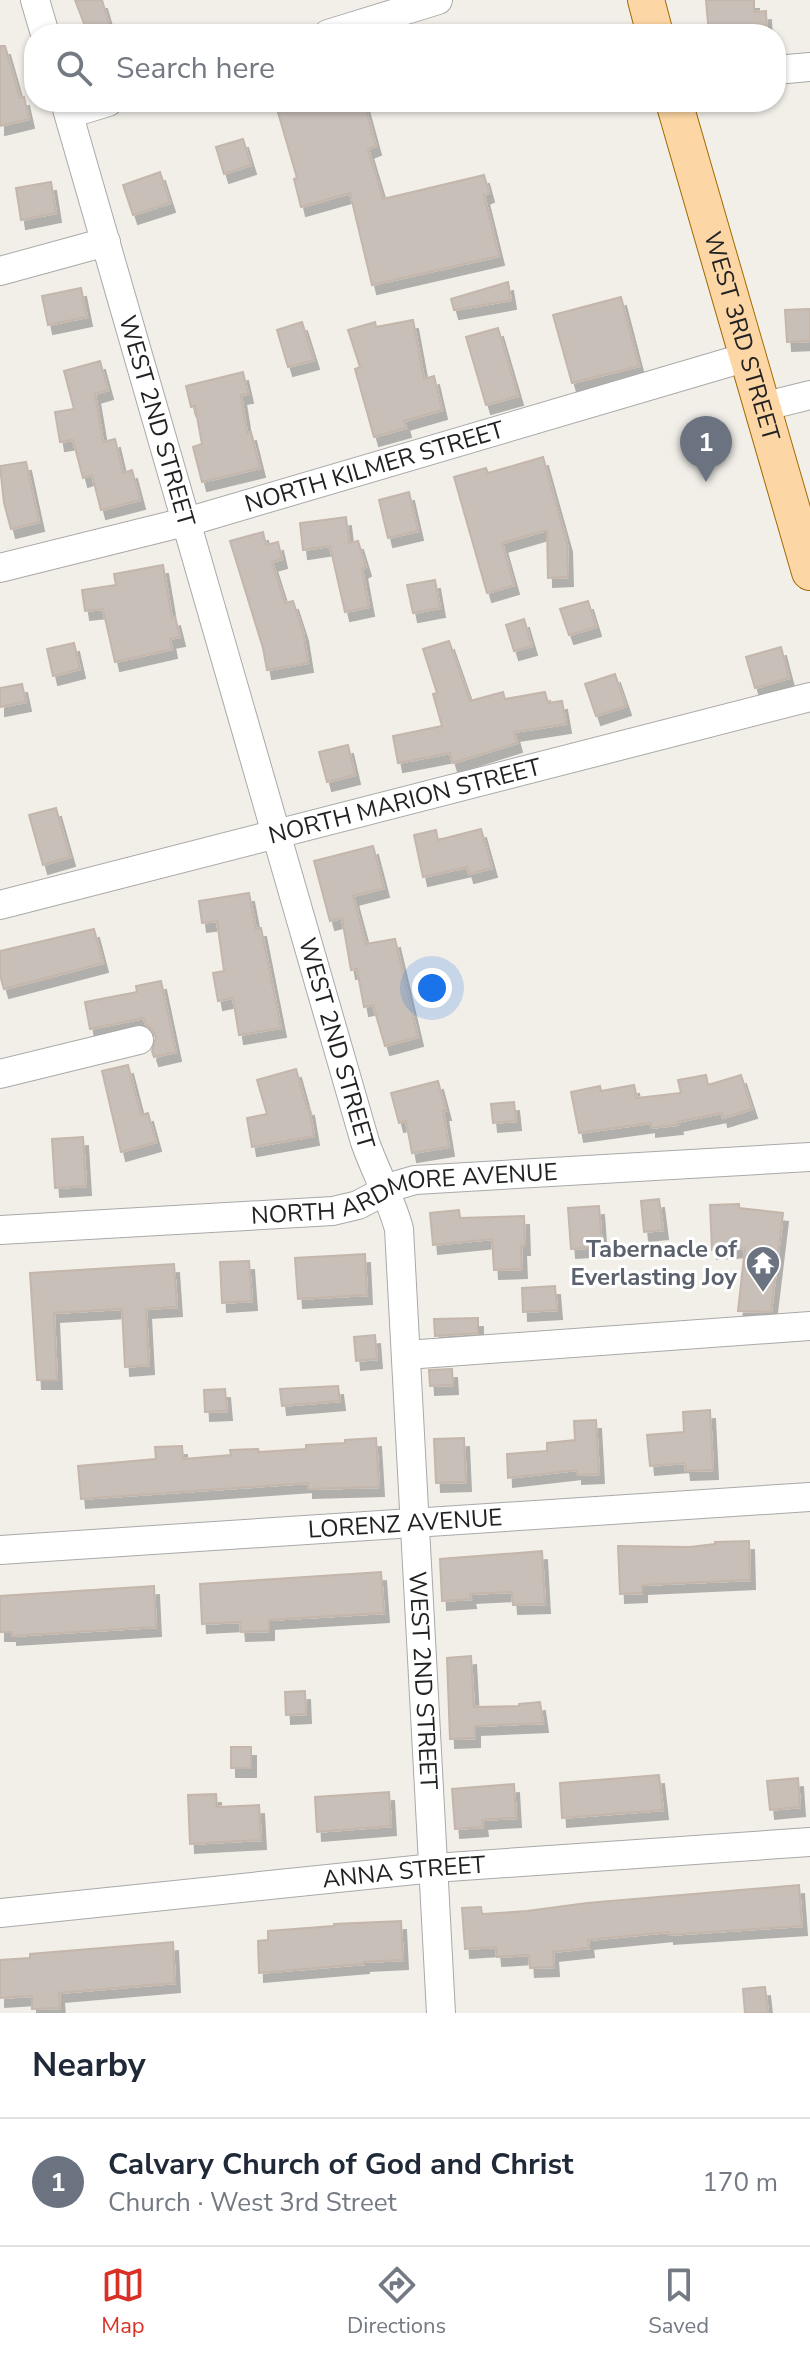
<!DOCTYPE html>
<html lang="en">
<head>
<meta charset="utf-8">
<style>
	body { margin:0; font-family:"Nunito Sans",sans-serif; background:#f6f6f7; color:#1f2937 }
	.you { position:absolute; left:432px; top:988px; width:28px; height:28px; margin:-20px; border:6px solid #fff; border-radius:50%; background:#1a73e8; box-shadow:0 0 0 12px #1a73e833 }
	.badge { display:grid; place-items:center; width:52px; height:52px; border-radius:50%; background:#d93025; color:#fff; font-size:26px; font-weight:700 }
	.pin { position:absolute; translate:-50% -66px; filter:drop-shadow(0 2px 4px #0008) }
	.pin::after { content:''; position:absolute; top:42px; width:28px; height:24px; background:inherit; clip-path:polygon(0 0,100% 0,50% 100%) }
	.list { margin:0; padding:0; list-style:none }
	h2 { display:flex; justify-content:space-between; align-items:center; height:104px; margin:0; padding:0 32px; font-size:34px }
	h2 small { font-size:26px; font-weight:400; color:#747a83 }
	.list li { display:grid; grid-template-columns:52px 1fr auto; gap:24px; align-items:center; box-sizing:border-box; height:128px; padding:0 32px; border-top:2px solid #e0e1e3 }
	.list b { display:block; font-size:30px; white-space:nowrap }
	.list p { margin:0; font-size:26px; white-space:nowrap; color:#747a83 }
	.list em { font-size:26px; font-style:normal; color:#747a83 }
	.icon { flex:none; width:44px; height:44px; fill:none; stroke:currentColor; stroke-width:2; stroke-linecap:round; stroke-linejoin:round }
	.map { position:relative; flex:none; width:810px; height:2013px; overflow:hidden }
	.search { position:absolute; background:#fff; box-shadow:0 2px 6px #0004; left:24px; right:24px; top:24px; height:88px; display:flex; align-items:center; gap:20px; box-sizing:border-box; padding:0 28px; border-radius:32px; color:#747a83; font-size:30px }
	.sheet { height:232px; background:#fff }
	nav { display:flex; justify-content:space-around; align-items:center; box-sizing:border-box; height:112px; border-top:2px solid #e0e1e3; background:#fff; font-size:22px; color:#747a83 }
	nav a { display:grid; justify-items:center; gap:4px }
	nav .on { color:#d93025 }
	.map>svg:first-child { display:block }
	.building { fill:#c7bfb8; stroke:#c4b6ab; stroke-width:2; filter:url(#shadow) }
	.lines { fill:none; stroke-linecap:round; stroke-linejoin:round }
	.minor-casing { stroke:#a9a9a9; stroke-width:30 }
	.major-casing { stroke:#a06b00; stroke-width:38 }
	.minor { stroke:#fff; stroke-width:28 }
	.major { stroke:#fcd6a4; stroke-width:36 }
	.labels { text-anchor:middle; stroke-width:6; stroke-linejoin:round; paint-order:stroke }
	.street-label { font-size:24px; fill:#222; stroke:#fff }
	.worship-label { font-size:24px; font-weight:bold; fill:#5b616d; stroke:#fff; text-anchor:end }
</style>
</head>
<body>
<div class="map">
<svg width="810" height="2013" viewBox="0 0 810 2013">
	<defs>
		<filter id="shadow"><feDropShadow dx="5" dy="9" stdDeviation="0" flood-color="#0004"/></filter>
	</defs>
	<rect width="100%" height="100%" fill="#f2efe9"/>
	<!-- building -->
	<g class="building">
		<path d="M75 0H102L112 34H88Z"/>
		<path d="M706 0H754V12L766 11 767 34H709Z"/>
		<path d="M0 46H5L20 98 24 97 29 119 0 126Z"/>
		<path d="M275 102H364L376 146 368 149 383 199 484 175 489 193 484 195 499 256 372 285 350 193 301 207 294 179 297 178Z"/>
		<path d="M243 139 251 165 224 174 216 147Z"/>
		<path d="M160 172 170 203 133 215 123 185Z"/>
		<path d="M51 182 56 213 21 220 16 188Z"/>
		<path d="M508 282 511 300 454 310 451 299Z"/>
		<path d="M81 288 87 317 48 325 42 296Z"/>
		<path d="M621 297 639 366 572 383 553 315Z"/>
		<path d="M810 309V341L787 342 785 310Z"/>
		<path d="M413 320 424 379 434 376 442 410 404 421 406 428 374 437 355 369 360 367 348 330 375 322 376 327Z"/>
		<path d="M302 322 314 360 288 367 277 330Z"/>
		<path d="M498 328 518 396 486 405 466 337Z"/>
		<path d="M100 361 108 390 95 394 103 442 115 439 123 473 132 470 140 500 101 510 92 475 83 478 73 440 60 442 55 412 74 409 64 371Z"/>
		<path d="M243 372 248 394 241 395 247 433 251 432 260 468 202 482 193 447 202 444 195 406 191 407 186 386Z"/>
		<path d="M543 457 567 543 568 577 548 578 547 530 502 543 514 585 487 593 454 477 486 468 488 473Z"/>
		<path d="M26 462 39 522 11 529 4 503 0 466Z"/>
		<path d="M409 492 418 531 388 538 379 500Z"/>
		<path d="M346 517 349 543 358 541 366 567 362 569 369 607 345 612 330 546 303 550 300 523Z"/>
		<path d="M263 532 266 545 278 542 282 559 272 562 285 603 293 601 303 632 308 663 267 670 263 648 230 541Z"/>
		<path d="M163 565 172 618 175 617 180 637 170 639 172 649 115 662 103 609 85 611 82 590 116 585 114 574Z"/>
		<path d="M435 580 440 608 413 613 407 585Z"/>
		<path d="M588 601 596 627 569 635 560 609Z"/>
		<path d="M524 619 532 646 514 651 506 625Z"/>
		<path d="M449 641 470 701 503 692 505 699 545 692 548 703 562 701 566 724 514 732 517 743 453 763 450 753 398 763 393 736 442 726 433 694 437 693 423 649Z"/>
		<path d="M74 643 80 669 53 676 47 649Z"/>
		<path d="M781 647 789 678 755 688 746 657Z"/>
		<path d="M615 674 626 706 596 716 585 684Z"/>
		<path d="M22 684 26 702 0 707V688Z"/>
		<path d="M348 745 355 775 327 782 319 752Z"/>
		<path d="M56 808 70 857 43 865 29 815Z"/>
		<path d="M481 829 492 868 469 874 467 867 423 877 414 835 436 830 438 840Z"/>
		<path d="M373 846 384 888 353 896 366 944 395 939 418 1037 385 1046 373 1005 364 1007 357 969 351 970 342 918 330 921 314 861Z"/>
		<path d="M249 893 256 929 261 928 281 1028 239 1035 233 998 218 1001 213 973 224 971 217 921 202 923 199 901Z"/>
		<path d="M94 929 103 963 4 989 0 975V951Z"/>
		<path d="M161 981 176 1052 154 1057 152 1051 156 1037 152 1029 146 1025 144 1018 90 1029 85 1002 137 992 136 986Z"/>
		<path d="M128 1065 141 1115 148 1113 156 1142 121 1152 102 1071Z"/>
		<path d="M296 1069 307 1108 309 1107 314 1136 252 1147 247 1118 267 1114 257 1080Z"/>
		<path d="M706 1075 708 1085 741 1075 752 1109 723 1118 722 1113 677 1122 678 1125 651 1128V1123L579 1133 571 1092 600 1086 601 1091 634 1085 637 1098 681 1093 678 1080Z"/>
		<path d="M438 1081 446 1111H443L449 1147 412 1153 406 1121 399 1123 391 1093Z"/>
		<path d="M514 1102 516 1121 493 1123 491 1104Z"/>
		<path d="M83 1137 86 1186 55 1188 52 1139Z"/>
		<path d="M659 1199 663 1230 644 1232 641 1201Z"/>
		<path d="M739 1204V1208L783 1213 771 1312 738 1311 745 1248 712 1250 710 1205Z"/>
		<path d="M599 1206 602 1247 571 1249 568 1208Z"/>
		<path d="M459 1210 460 1218 524 1216 525 1246H521L522 1269 494 1270 492 1239 433 1245 430 1213Z"/>
		<path d="M365 1254 367 1295 298 1299 295 1258Z"/>
		<path d="M249 1261 252 1301 222 1303 220 1262Z"/>
		<path d="M174 1264 177 1307 146 1309 149 1365 125 1367 122 1309 54 1313 57 1380H37L30 1273Z"/>
		<path d="M555 1286 557 1310 523 1312 522 1288Z"/>
		<path d="M478 1318V1333L435 1336 434 1319Z"/>
		<path d="M375 1335 377 1359 356 1361 354 1337Z"/>
		<path d="M452 1369 453 1385 430 1386 429 1370Z"/>
		<path d="M338 1386 340 1401 282 1406 280 1389Z"/>
		<path d="M225 1389 227 1411 205 1412 204 1390Z"/>
		<path d="M710 1410 713 1470 686 1471 685 1463 650 1466 647 1435 684 1432 683 1412Z"/>
		<path d="M596 1420 599 1474 577 1475V1470L508 1478 507 1454 547 1451V1443L575 1440 574 1421Z"/>
		<path d="M376 1438 379 1487 308 1489V1483L81 1499 78 1466 156 1459 155 1447 182 1446 183 1459 231 1455 230 1450 258 1449 259 1452 306 1449V1445L345 1443V1440Z"/>
		<path d="M464 1438 466 1482 436 1483 434 1439Z"/>
		<path d="M749 1541 750 1580 642 1585V1593L620 1594 618 1546 690 1547 715 1544V1542Z"/>
		<path d="M542 1551 545 1604 513 1605 512 1592 470 1594 471 1599 442 1601 440 1559Z"/>
		<path d="M381 1572 384 1613 269 1620V1631L241 1632 240 1622 202 1624 200 1584Z"/>
		<path d="M154 1586 156 1627 12 1636V1632H0V1596Z"/>
		<path d="M471 1656 474 1707 519 1706V1704L540 1702 543 1723 475 1726V1738L450 1739 447 1658Z"/>
		<path d="M305 1691 306 1714 286 1715 285 1692Z"/>
		<rect x="231" y="1747" width="20" height="21"/>
		<path d="M659 1775 663 1810 562 1818 560 1783Z"/>
		<path d="M798 1778 800 1807 770 1810 767 1781Z"/>
		<path d="M514 1784 516 1818 482 1820 483 1827 455 1829 452 1789Z"/>
		<path d="M389 1792 391 1826 317 1832 315 1797Z"/>
		<path d="M216 1794 217 1807 259 1805 261 1840 190 1844 188 1795Z"/>
		<path d="M799 1885 802 1926 669 1935V1932L588 1940 589 1948 553 1952 554 1967 530 1968 529 1955 497 1957 496 1947 465 1949 462 1908 481 1907 482 1914 527 1911 587 1903Z"/>
		<path d="M401 1921 403 1960 364 1962V1964L259 1973 258 1941 268 1940V1931L334 1926V1924Z"/>
		<path d="M173 1942 175 1983 59 1993 60 2008 32 2009V1996L0 1998V1960L30 1958V1954Z"/>
		<path d="M765 1987 768 2013H745L743 1989Z"/>
	</g>
	<g class="lines">
		<defs>
			<g id="minor">
				<path d="M35 0 45 34"/>
				<path d="M328 34 438 0"/>
				<path d="M776 70 810 67"/>
				<path id="s1" d="M65 102 365 1142C375 1171 391 1199 399 1229L441 2013"/>
				<path d="M69 114 108 102"/>
				<path d="M0 271 106 242"/>
				<path d="M762 407 810 395"/>
				<path id="s2" d="M0 568 197 519 747 357"/>
				<path id="s3" d="M0 905 810 697"/>
				<path d="M0 1074 139 1040"/>
				<path id="s4" d="M0 1230 333 1211 358 1205 394 1186 415 1180 810 1157"/>
				<path d="M406 1355 810 1326"/>
				<path id="s5" d="M0 1550 810 1497"/>
				<path id="s6" d="M0 1913 434 1868 810 1842"/>
			</g>
			<g id="major">
				<path d="M646 0 655 34"/>
				<path id="s7" d="M674 102 810 572"/>
			</g>
		</defs>
		<!-- minor casing -->
		<use href="#minor" class="minor-casing"/>
		<!-- major casing -->
		<use href="#major" class="major-casing"/>
		<!-- minor -->
		<use href="#minor" class="minor"/>
		<!-- major -->
		<use href="#major" class="major"/>
	</g>
	<!-- icons -->
	<defs>
		<symbol id="temple-pin" viewBox="-11 -11 22 30"><path d="M0 17L-7.5 6A9.5 9.5 0 1 1 7.5 6Z" fill="#6b7280" stroke="#fff"/><path d="M0-6L5-2H3V0L6.5 2.5H4V6H1.5V3h-3V6H-4V2.5H-6.5L-3 0V-2H-5Z" fill="#fff"/></symbol>
	</defs>
	<g fill-rule="evenodd">
		<use href="#temple-pin" x="743" y="1243" width="40" height="54"/>
	</g>
	<g class="labels">
		<!-- street labels -->
		<g class="street-label">
			<text dy="8" stroke="none"><textPath href="#s7" startOffset="244">WEST 3RD STREET</textPath></text>
			<text dy="8" stroke="none"><textPath href="#s1" startOffset="332">WEST 2ND STREET</textPath></text>
			<text dy="8" stroke="none"><textPath href="#s2" startOffset="388">NORTH KILMER STREET</textPath></text>
			<text dy="8" stroke="none"><textPath href="#s3" startOffset="418">NORTH MARION STREET</textPath></text>
			<text dy="8" stroke="none"><textPath href="#s1" startOffset="980">WEST 2ND STREET</textPath></text>
			<text dy="8" stroke="none"><textPath href="#s4" startOffset="408">NORTH ARDMORE AVENUE</textPath></text>
			<text dy="8" stroke="none"><textPath href="#s5" startOffset="406">LORENZ AVENUE</textPath></text>
			<text dy="8" stroke="none"><textPath href="#s1" startOffset="1628">WEST 2ND STREET</textPath></text>
			<text dy="8" stroke="none"><textPath href="#s6" startOffset="406">ANNA STREET</textPath></text>
		</g>
		<!-- worship labels -->
		<g class="worship-label">
			<text x="737" y="1257">Tabernacle of<tspan x="737" dy="28">Everlasting Joy</tspan></text>
		</g>
	</g>
</svg>
<div class="you"></div>
<div class="pin badge" style="left:706px;top:482px;background:#6b7280">1</div>
<div class="search"><svg class="icon" aria-label="search" viewBox="0 0 24 24"><circle cx="10" cy="10" r="6"/><path d="M15 15l6 6"/></svg>Search here</div>
</div>
<section class="sheet">
<h2>Nearby<small></small></h2>
<ul class="list">
<li><span class="badge" style="background:#6b7280">1</span><div><b>Calvary Church of God and Christ</b><p>Church · West 3rd Street</p></div><em>170 m</em></li>
</ul>
</section>
<nav>
<a class="on"><svg class="icon" aria-label="map" viewBox="0 0 24 24"><path d="M3 6l6-2 6 2 6-2v14l-6 2-6-2-6 2zM9 4v14M15 6v14"/></svg>Map</a>
<a><svg class="icon" aria-label="directions" viewBox="0 0 24 24"><path d="M12 3l9 9-9 9-9-9zM9 14v-3h6M13 9l2 2-2 2"/></svg>Directions</a>
<a><svg class="icon" aria-label="saved" viewBox="0 0 24 24"><path d="M7 4h10v16l-5-4-5 4z"/></svg>Saved</a>
</nav>
</body>
</html>
